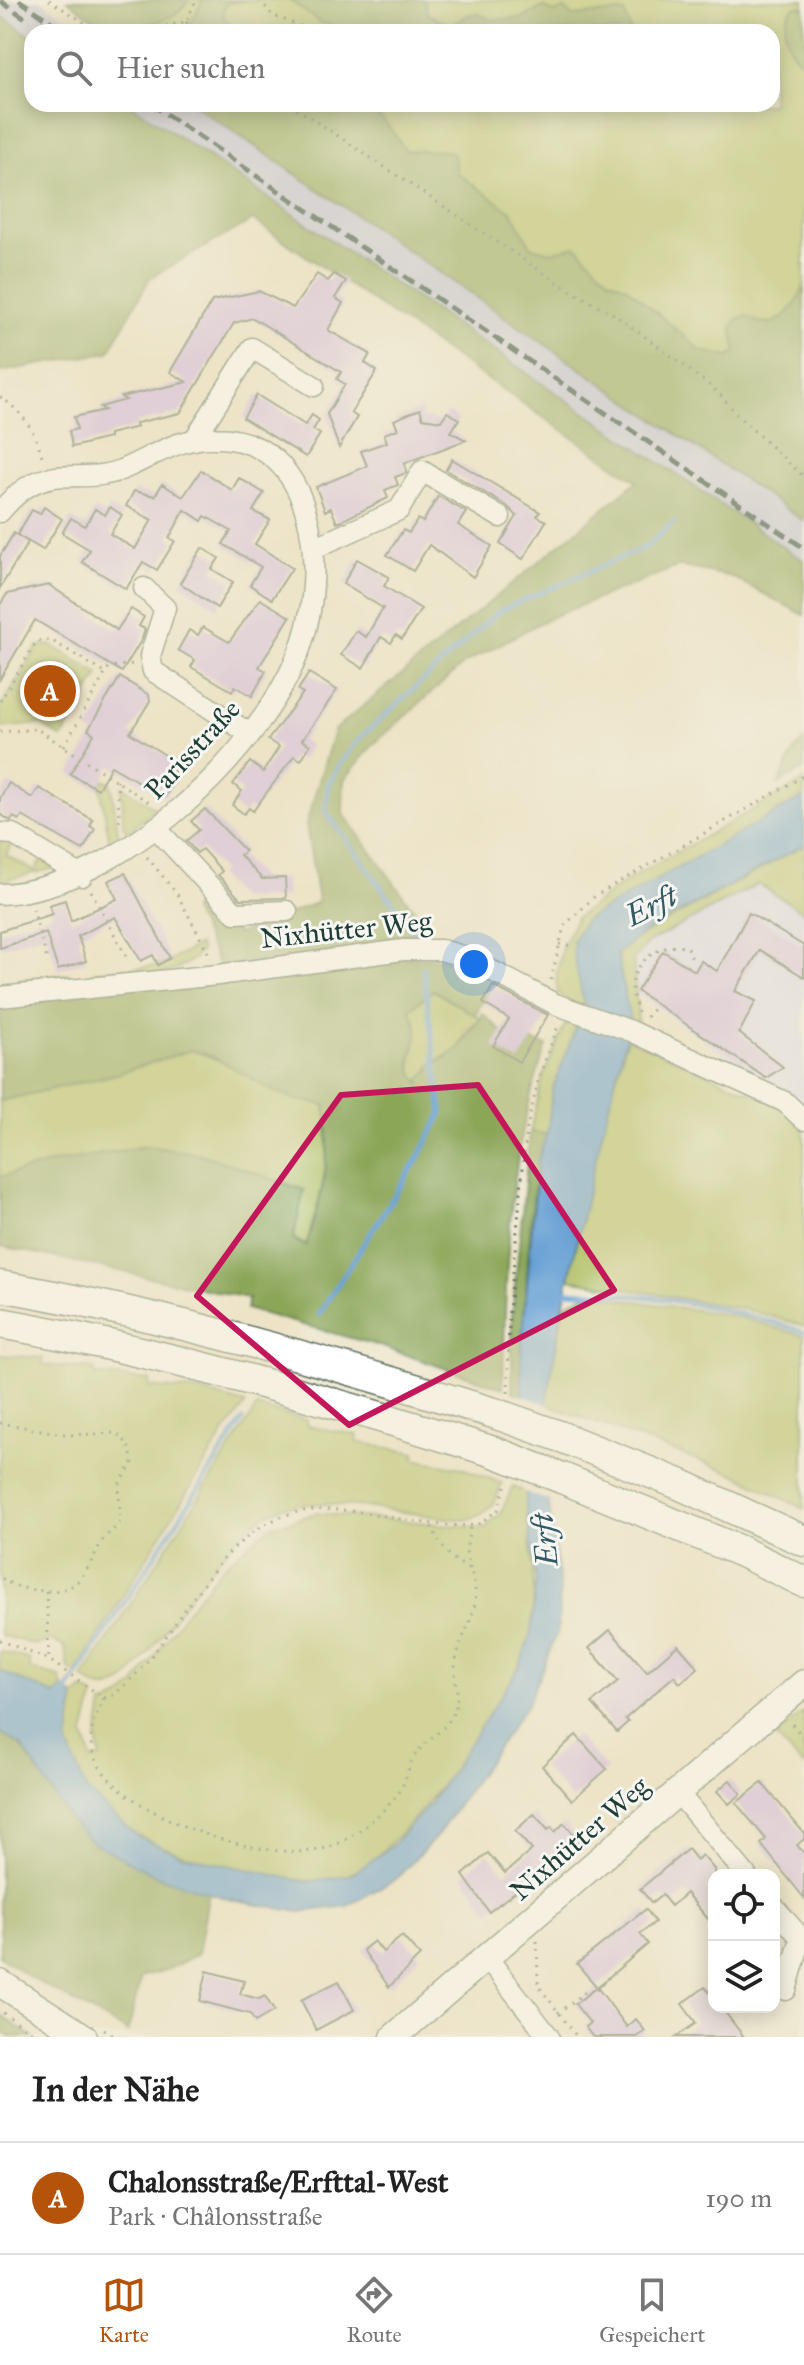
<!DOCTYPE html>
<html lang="de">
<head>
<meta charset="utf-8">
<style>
	body { margin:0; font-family:"IM FELL Great Primer",serif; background:#f2f2f2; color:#222 }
	.controls { position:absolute; right:24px; bottom:24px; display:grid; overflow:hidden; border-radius:16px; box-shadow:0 4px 20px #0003 }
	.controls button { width:72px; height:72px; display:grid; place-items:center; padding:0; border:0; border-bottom:2px solid #e0e0e0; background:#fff; color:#222; font:40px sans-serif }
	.you { position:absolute; left:474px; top:964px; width:28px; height:28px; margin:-20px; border:6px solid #fff; border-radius:50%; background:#1a73e8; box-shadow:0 0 0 12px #1a73e833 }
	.badge { display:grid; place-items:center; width:52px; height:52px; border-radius:50%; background:#b45309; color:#fff; font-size:26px; font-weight:700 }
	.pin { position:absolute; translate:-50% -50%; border:4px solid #fff; box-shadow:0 2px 8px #0006 }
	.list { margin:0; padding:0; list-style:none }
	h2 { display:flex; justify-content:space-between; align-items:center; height:104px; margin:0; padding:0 32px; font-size:34px }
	h2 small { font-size:26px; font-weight:400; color:#767676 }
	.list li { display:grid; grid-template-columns:52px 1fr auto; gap:24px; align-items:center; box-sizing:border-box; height:112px; padding:0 32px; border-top:2px solid #e0e0e0 }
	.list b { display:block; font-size:30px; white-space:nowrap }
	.list p { margin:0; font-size:26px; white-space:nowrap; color:#767676 }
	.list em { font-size:26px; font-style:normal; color:#767676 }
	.icon { flex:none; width:44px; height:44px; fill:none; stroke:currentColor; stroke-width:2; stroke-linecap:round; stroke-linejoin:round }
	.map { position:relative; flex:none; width:804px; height:2037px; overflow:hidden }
	.search { position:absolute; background:#fff; box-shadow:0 4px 20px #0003; left:24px; right:24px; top:24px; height:88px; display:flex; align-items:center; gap:20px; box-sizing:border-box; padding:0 28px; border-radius:24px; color:#767676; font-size:30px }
	.sheet { height:216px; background:#fff }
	nav { display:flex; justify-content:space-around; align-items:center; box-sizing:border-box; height:112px; border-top:2px solid #e0e0e0; background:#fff; font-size:22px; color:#767676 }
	nav a { display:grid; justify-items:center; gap:4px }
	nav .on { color:#b45309 }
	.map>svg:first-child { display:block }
	.built { fill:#d8d7f8 }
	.industrial { fill:#bfc2dd }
	.green { fill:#b1c063; stroke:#687e4c; stroke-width:2 }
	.forest { fill:#8ca659; stroke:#567246; stroke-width:2 }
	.water { fill:#639ed3; stroke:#416e84; stroke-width:2 }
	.pier { fill:#ede4c7 }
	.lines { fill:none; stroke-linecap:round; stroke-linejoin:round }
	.stream { stroke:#639ed3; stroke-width:5 }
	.building { fill:#d0b7e8 }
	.minor-casing { stroke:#677767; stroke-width:23 }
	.major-casing { stroke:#677767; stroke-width:29 }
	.highway-casing { stroke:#677767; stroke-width:33 }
	.path { stroke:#677767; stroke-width:3; stroke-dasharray:2 6; stroke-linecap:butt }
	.minor { stroke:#fff; stroke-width:20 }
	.major { stroke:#fff; stroke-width:26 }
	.highway { stroke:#fff; stroke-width:30 }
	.rail { stroke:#1f3d34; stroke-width:5; stroke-dasharray:12 6; stroke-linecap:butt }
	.highway-bridge-casing { stroke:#677767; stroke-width:33; stroke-linecap:butt }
	.highway-bridge { stroke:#fff; stroke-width:30 }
	.marked { fill:none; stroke:#c2185b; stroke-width:6; stroke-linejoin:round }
	.labels { text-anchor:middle; stroke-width:6; stroke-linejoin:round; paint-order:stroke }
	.street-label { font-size:28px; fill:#1f3d34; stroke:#f6f6f2 }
	.water-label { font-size:30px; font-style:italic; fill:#335a64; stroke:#f6f6f2 }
</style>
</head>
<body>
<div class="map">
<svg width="804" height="2037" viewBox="0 0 804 2037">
	<rect width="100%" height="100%" fill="#f6f6f2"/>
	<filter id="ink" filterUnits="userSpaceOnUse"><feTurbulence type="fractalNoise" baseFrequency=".0125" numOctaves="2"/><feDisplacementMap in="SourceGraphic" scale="16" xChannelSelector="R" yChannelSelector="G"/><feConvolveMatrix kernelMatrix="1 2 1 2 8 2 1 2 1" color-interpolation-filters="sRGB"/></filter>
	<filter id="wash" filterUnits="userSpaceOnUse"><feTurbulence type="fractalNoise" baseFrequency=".006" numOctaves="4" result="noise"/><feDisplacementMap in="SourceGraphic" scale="32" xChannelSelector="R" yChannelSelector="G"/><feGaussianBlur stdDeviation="1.8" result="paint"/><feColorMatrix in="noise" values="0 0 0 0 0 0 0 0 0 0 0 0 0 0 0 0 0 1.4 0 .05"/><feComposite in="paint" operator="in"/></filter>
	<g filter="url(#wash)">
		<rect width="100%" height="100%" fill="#ede4c7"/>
		<!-- built -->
		<path class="built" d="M759 884 804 912V1111L633 991V959L649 942Z"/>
		<!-- industrial -->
		<g class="industrial">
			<path d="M0 0H40L87 32H32V37L0 15Z"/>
			<path d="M131 104H193L804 521V561Z"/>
		</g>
		<!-- green -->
		<g class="green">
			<path d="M68 0H804V425L193 104H772V32H113Z"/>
			<path d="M51 645 99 674 62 738 40 724 2 728 0 708 38 646Z"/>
			<path d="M103 780 110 782 112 788 119 839 110 845 100 785Z"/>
			<path d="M804 781V797L774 816 585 920 574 950 584 1006H578L558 994 556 978 562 947 576 918 629 879Z"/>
			<path d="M122 786 156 809 127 832 123 825Z"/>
			<path d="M0 839 13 842 6 855 34 871 42 859 56 868 0 881Z"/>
			<path d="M804 845V912L758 884 649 942 633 959 638 1021 630 1022 617 954 619 948Z"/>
			<path d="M199 945 201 951C175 981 134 977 97 980L92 972 162 965Z"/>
			<path d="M69 974 74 982 16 988 19 979Z"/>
			<path d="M432 990 481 1019 468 1030 458 1049 430 1065 424 1088C404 1067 413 1065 415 1041 416 1032 411 1019 409 1009Z"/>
			<path d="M567 1020H577L548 1129 547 1134 530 1132 543 1077Z"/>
			<path d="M627 1038 781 1106 804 1129V1326L749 1310 569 1279 599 1139Z"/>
			<path d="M191 1050C241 1065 271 1096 325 1105 333 1155 321 1199 306 1246L146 1146 52 1163 0 1177V1101L116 1074Z"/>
			<path d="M586 1294 736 1316 804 1336V1509L735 1474 546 1404 564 1305Z"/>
			<path d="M0 1355 43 1358V1365L95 1369 94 1375 150 1380 149 1387 198 1391 246 1404 223 1435 75 1673 68 1668 65 1647 51 1640 36 1645 0 1635Z"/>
			<path d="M257 1407 307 1420V1426L358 1435 357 1442 416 1453 414 1459 462 1468 502 1483C494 1506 489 1514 466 1520 413 1516 339 1498 288 1506 230 1516 166 1642 122 1683 106 1691 97 1690 83 1678Z"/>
			<path d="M513 1487 526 1492C528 1540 538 1583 531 1631 524 1684 401 1854 350 1874 316 1888 283 1877 249 1871 177 1856 81 1830 68 1744 66 1729 72 1711 75 1696L84 1689 94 1696 84 1735 92 1760 101 1758 97 1739 103 1705 122 1696 136 1683 183 1615 225 1564 270 1527 316 1513 485 1528 500 1514Z"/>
			<path d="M0 1651 30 1660V1669L60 1677 63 1688 55 1696 0 1671Z"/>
			<path d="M804 1711V1767L776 1737Z"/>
		</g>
		<!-- forest -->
		<g class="forest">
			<path d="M68 0H189C173 25 127 32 100 22 89 18 78 7 68 0Z"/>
			<path d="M203 0H249L227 3 223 10 225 19 238 32H164L189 27Z"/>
			<path d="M289 0H425L427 14 451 25 468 15 478 14 492 20 523 18 543 7 555 13 565 9 572 16 621 12 625 13 631 32H343L336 26 321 23Z"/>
			<path d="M796 6 804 7V63C786 54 776 19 796 6Z"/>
			<path d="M0 15 32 37V104H130L804 561V615L732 577 679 566 547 619 465 663 373 745 344 780 343 813 417 914 429 942 219 966 192 909 206 896 238 934 318 902 306 824 334 730 637 481 253 220 150 278 109 352 0 372Z"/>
			<path d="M193 104H356C384 116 388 124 405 150L447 151 454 155 457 173 512 212 531 247 551 252 576 246 609 279 626 286 701 351 730 357 736 351 732 328 737 319 747 316C775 335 794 311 804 286V521Z"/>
			<path d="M804 741V769L777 785C788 770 789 751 804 741Z"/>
			<path d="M402 957 443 958 495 979 475 1015 433 990 410 1009C412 1015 416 1022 417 1028 418 1054 399 1062 422 1085L420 1080C431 1065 441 1061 456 1050 467 1041 470 1028 481 1019L482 1013 502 1032 547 1046C506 1151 506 1277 503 1388L380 1346 246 1309 248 1298 0 1246V1177L52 1163 147 1146 201 1154 304 1190 293 1240 306 1246C321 1199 334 1155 325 1105L297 1100 271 1090 214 1057 191 1050 116 1074 0 1101V1000Z"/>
			<path d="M530 1132 547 1134C533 1173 532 1216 528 1257 525 1303 521 1349 522 1395L512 1391V1316Z"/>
			<path d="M0 1732 21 1746 72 1822 209 1892 198 1954 167 1970 141 1977 128 2032 31 1978 0 1956Z"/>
			<path d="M0 2015 33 2037H10L0 2030Z"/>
		</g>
		<!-- water -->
		<path class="water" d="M804 797V845L647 930 617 954 630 1022 593 1169 560 1320 544 1419 543 1458 560 1588 558 1631 528 1703 437 1836 396 1879 347 1906 300 1912 236 1901 156 1876 92 1842 72 1822 22 1746 0 1732V1671L55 1695 63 1688 75 1696 68 1744 86 1790 137 1836 181 1855 307 1882 338 1877 352 1874 392 1846 430 1804 519 1668 531 1634 536 1580 526 1507 521 1355 538 1160 548 1129 552 1091 584 1006 573 949 575 943 572 942 585 920Z"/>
		<!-- pier -->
		<path class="pier" d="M518 1394 549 1405 547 1458 553 1502 522 1491Z"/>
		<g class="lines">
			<!-- stream -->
			<g class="stream">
				<path d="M418 937 326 812 328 785 339 765 360 738 499 611 646 547 674 522"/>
				<path d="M561 1291C642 1293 727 1306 804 1332"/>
				<path d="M319 1314 419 1157 442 1113 423 968"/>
				<path d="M65 1694 243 1420"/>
			</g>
		</g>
		<g id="blocks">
			<!-- building -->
			<g class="building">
				<path d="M317 274 328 281 334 274 346 281 335 298 343 303 328 330 370 354 365 363 377 371 351 413 357 417 339 448 327 414 345 384 337 379 341 372 253 318 234 323 180 413 136 423 137 427 109 434V438L72 447 69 431 77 429 74 417 105 410 100 407 126 400 121 397 187 382 170 372 212 301 259 291 293 308Z"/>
				<path d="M257 395 305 425 312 415 319 420 313 430 320 434 306 457 243 418Z"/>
				<path d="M420 409 423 418 441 421 447 412 459 419 451 432 466 440 405 463 406 473 395 477 398 485 385 490 388 498 337 523 331 508 325 511 316 487 367 466 361 451 387 442 384 434 398 429 394 420Z"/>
				<path d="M452 459 540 512 537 516 546 521 523 559 500 544 517 516 507 506 446 470Z"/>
				<path d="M201 470 232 490 239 478 264 493 253 511 270 520 255 544 292 568 272 599 250 585 261 567 223 544 231 531 205 516 202 521 185 510 169 538 175 541 157 570 143 562 126 589 82 562 90 550 62 533 71 518 85 526 95 509 105 515 110 507 122 515 110 534 135 549 152 520 126 506 134 491 155 496 162 484 183 497Z"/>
				<path d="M438 496 466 512 458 525 492 546 473 577 429 545 413 571 387 555 403 530 409 533 418 519 423 522Z"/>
				<path d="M44 507 62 519 43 550 17 535 32 510 40 514Z"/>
				<path d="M14 533 28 542 0 588V556Z"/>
				<path d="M202 548 219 558 212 569 233 582 217 608 180 583Z"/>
				<path d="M357 559 389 577 384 586 421 609 402 639 396 635 391 643 381 637 363 668 341 655 356 631 366 637 383 608 343 584Z"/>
				<path d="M49 585 117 630 131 609 144 617 139 626 145 629 142 639 122 672 35 620 0 679V605L7 594Z"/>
				<path d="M260 599 290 617 259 667 266 671 252 696 235 686 232 691 191 667 195 660 178 650 189 630 198 635 203 627 229 642Z"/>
				<path d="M309 673 337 690 302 740 310 745 301 760 294 756 253 811 249 808 244 814 232 805 242 791 233 784 250 762 263 772 279 747 268 740 303 693 298 690Z"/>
				<path d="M120 677 149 695 150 701 130 733 178 763 173 772 177 777 165 797 111 766 98 789 70 774 94 734 88 730Z"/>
				<path d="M9 783 32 798 39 788 93 820 90 826 95 829 83 850 22 816 19 820 13 817 11 821 0 814V798Z"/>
				<path d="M205 809 245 851 240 855 262 879 285 878 286 898 240 899 218 875 222 871 202 849 197 853 186 841 199 830 191 821Z"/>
				<path d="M125 873 170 958 158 965 153 955 141 961 115 917 78 936 86 961 58 970 46 933 0 948V931L52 914 49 905 65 900 71 921 117 899 108 881Z"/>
				<path d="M749 913 804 946V977L760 950 735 991 756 1001 739 1033 783 1067 766 1078 637 991 663 951 695 971 701 961 717 971Z"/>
				<path d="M493 986 548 1015 519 1062 493 1046 509 1019 483 1003Z"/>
				<path d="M610 1630 647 1672 678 1645 698 1668 680 1683 674 1676 625 1719 628 1722 617 1732 592 1703 618 1681 589 1648Z"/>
				<path d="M576 1735 607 1769 572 1800 542 1766Z"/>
				<path d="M730 1780 741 1794 729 1804 717 1791Z"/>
				<path d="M762 1783 804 1833V1839L797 1845 804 1853V1898L761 1844 766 1839 736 1803Z"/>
				<path d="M534 1814 548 1830 551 1827 555 1832 564 1823 580 1841 489 1912 463 1875 488 1853 505 1873 532 1850 515 1831Z"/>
				<path d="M688 1849 697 1860 702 1855 714 1869V1926L686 1893 671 1906 662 1895 652 1903 640 1889Z"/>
				<path d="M646 1909 655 1922 640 1934 648 1944 597 1987 577 1964Z"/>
				<path d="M402 1936 420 1956 389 1987 363 1950 374 1941 383 1952Z"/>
				<path d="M207 1971 244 1981 240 1994 259 1999 265 1996 274 2011 255 2022 250 2014 200 2001Z"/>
				<path d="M339 1981 354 2010 316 2030 301 2000Z"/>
				<path d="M597 1987 627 2027 636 2019 645 2031 636 2037H593L585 2027 590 2023 575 2004Z"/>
				<path d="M705 1987 714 1998V2007H721L744 2037H676L696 2023 682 2004Z"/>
			</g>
		</g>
	</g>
	<g filter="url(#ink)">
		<use href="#blocks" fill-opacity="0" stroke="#677767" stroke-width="2"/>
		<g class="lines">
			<defs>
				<g id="minor">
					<path d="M194 440 252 348 314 386"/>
					<path d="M0 512C50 452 77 492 130 466 158 453 183 437 215 438 317 438 327 570 302 643 266 750 117 890 0 894"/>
					<path d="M314 548 399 510 422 471 500 517"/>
					<path d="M144 588 165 608 150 656 153 671 250 734"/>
					<path d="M156 828 235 913 287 911"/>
					<path d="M0 833 12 834 82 876"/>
					<path d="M0 997 218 975 403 950H441L466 957 555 1004 631 1031 785 1102 804 1120"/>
					<path d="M679 1794 746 1875"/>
					<path d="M774 1907 801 1938"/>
					<path d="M488 1959 549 2037"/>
					<path d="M786 1990 801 1938"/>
				</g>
				<g id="major">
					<path d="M0 1983 84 2037"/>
					<path d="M394 2037 804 1683"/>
				</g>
				<g id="highway">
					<path d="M0 1286C168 1315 331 1363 494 1413"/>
					<path d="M0 1323C169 1353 331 1401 494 1452"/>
					<path d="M559 1436 679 1484 804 1541"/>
					<path d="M562 1478 740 1551 804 1582"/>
				</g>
			</defs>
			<!-- minor casing -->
			<use href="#minor" class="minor-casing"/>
			<!-- major casing -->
			<use href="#major" class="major-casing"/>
			<!-- highway casing -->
			<use href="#highway" class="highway-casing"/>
			<!-- path -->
			<g class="path">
				<path d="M49 0 88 25 132 32"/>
				<path d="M260 0 272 15 310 30"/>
				<path d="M186 22 198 32"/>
				<path d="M134 32 186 22 196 0"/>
				<path d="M290 104 566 288 615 315 666 352 719 393 739 417 804 477"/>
				<path d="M0 397C23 411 37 434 43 460"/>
				<path d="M0 701 37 641 51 640 105 673"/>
				<path d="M0 732 37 729 153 805"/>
				<path d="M64 746 109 667 133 664"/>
				<path d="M117 780 120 828"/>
				<path d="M147 857 177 894 211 958"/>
				<path d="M91 891 127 958"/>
				<path d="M33 909 48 963"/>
				<path d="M559 944 575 946"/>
				<path d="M551 980 564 926 595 896 804 776"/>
				<path d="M638 1013C636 1005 632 996 632 988 632 961 664 940 688 948L693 961"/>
				<path d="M646 1017 657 1005"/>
				<path d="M508 1393 509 1313 527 1127 539 1077 558 1026"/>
				<path d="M0 1423 70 1435 116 1433 128 1444 133 1462 119 1485 120 1522C115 1529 108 1533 103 1540 82 1575 82 1596 34 1590 21 1588 10 1586 0 1576"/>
				<path d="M470 1569 466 1551 470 1526"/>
				<path d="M46 1591 49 1659"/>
				<path d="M0 1640 49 1660 104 1698 113 1695C182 1644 215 1516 313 1510 367 1506 422 1530 477 1525L498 1510 507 1480"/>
				<path d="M104 1698C95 1716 86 1736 94 1756 118 1816 268 1866 326 1848 354 1840 380 1815 398 1794 405 1784 407 1771 412 1760 424 1738 451 1731 456 1704 459 1692 454 1679 455 1667 459 1629 487 1612 470 1569 447 1558 440 1545 430 1523"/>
				<path d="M792 1724 804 1738"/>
				<path d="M537 1941 538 1985 577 2037"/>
				<path d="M3 2013 40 2037"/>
				<path d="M558 2013 588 1990 594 1993 609 1977"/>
				<path d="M104 2029 118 2037"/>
			</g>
			<!-- minor -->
			<use href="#minor" class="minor"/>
			<!-- major -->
			<use href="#major" class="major"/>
			<!-- highway -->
			<use href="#highway" class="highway"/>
			<!-- rail -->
			<g class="rail">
				<path d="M19 0 66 32"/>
				<path d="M0 1 30 21"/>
				<path d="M151 104 804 548"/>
			</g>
			<defs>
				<g id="highway-bridge">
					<path d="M494 1413 559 1436"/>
					<path d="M494 1452 562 1478"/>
				</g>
			</defs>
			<!-- highway-bridge casing -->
			<use href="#highway-bridge" class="highway-bridge-casing"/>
			<!-- highway-bridge -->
			<use href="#highway-bridge" class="highway-bridge"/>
		</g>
	</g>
	<!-- marked area -->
	<path d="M0 0H804V2037H0ZM478 1085 614 1290 349 1425 197 1296 341 1095Z" fill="#ede4c7" fill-opacity=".55" fill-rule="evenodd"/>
	<path class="marked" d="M478 1085 614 1290 349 1425 197 1296 341 1095Z"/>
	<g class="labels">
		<!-- street labels -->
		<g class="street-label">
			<text transform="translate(192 749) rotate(-47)" y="10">Parisstraße</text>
			<text transform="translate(346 929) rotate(-6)" y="10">Nixhütter Weg</text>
			<text transform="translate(579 1838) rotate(-41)" y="10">Nixhütter Weg</text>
		</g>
		<!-- water labels -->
		<g class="water-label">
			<text transform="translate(651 906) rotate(-27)" y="10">Erft</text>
			<text transform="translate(545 1540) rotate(-96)" y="10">Erft</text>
		</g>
	</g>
</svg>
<div class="controls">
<button><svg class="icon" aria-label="locate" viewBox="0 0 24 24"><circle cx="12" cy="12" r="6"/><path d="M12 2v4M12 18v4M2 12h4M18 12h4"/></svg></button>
<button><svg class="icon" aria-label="layers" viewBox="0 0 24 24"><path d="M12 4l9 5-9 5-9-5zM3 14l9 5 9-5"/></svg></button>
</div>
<div class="you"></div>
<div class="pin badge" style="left:50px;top:691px">A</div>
<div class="search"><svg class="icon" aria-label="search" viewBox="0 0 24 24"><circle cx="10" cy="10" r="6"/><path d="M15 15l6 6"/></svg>Hier suchen</div>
</div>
<section class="sheet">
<h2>In der Nähe<small></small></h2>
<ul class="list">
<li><span class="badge">A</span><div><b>Chalonsstraße/Erfttal-West</b><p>Park · Châlonsstraße</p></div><em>190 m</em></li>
</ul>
</section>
<nav>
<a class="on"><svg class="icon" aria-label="map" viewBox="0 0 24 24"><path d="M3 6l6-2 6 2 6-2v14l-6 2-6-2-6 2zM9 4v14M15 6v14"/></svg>Karte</a>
<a><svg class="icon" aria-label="directions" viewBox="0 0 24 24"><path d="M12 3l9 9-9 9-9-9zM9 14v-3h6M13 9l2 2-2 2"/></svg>Route</a>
<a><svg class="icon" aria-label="saved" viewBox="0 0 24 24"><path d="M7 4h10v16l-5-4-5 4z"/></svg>Gespeichert</a>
</nav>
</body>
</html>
